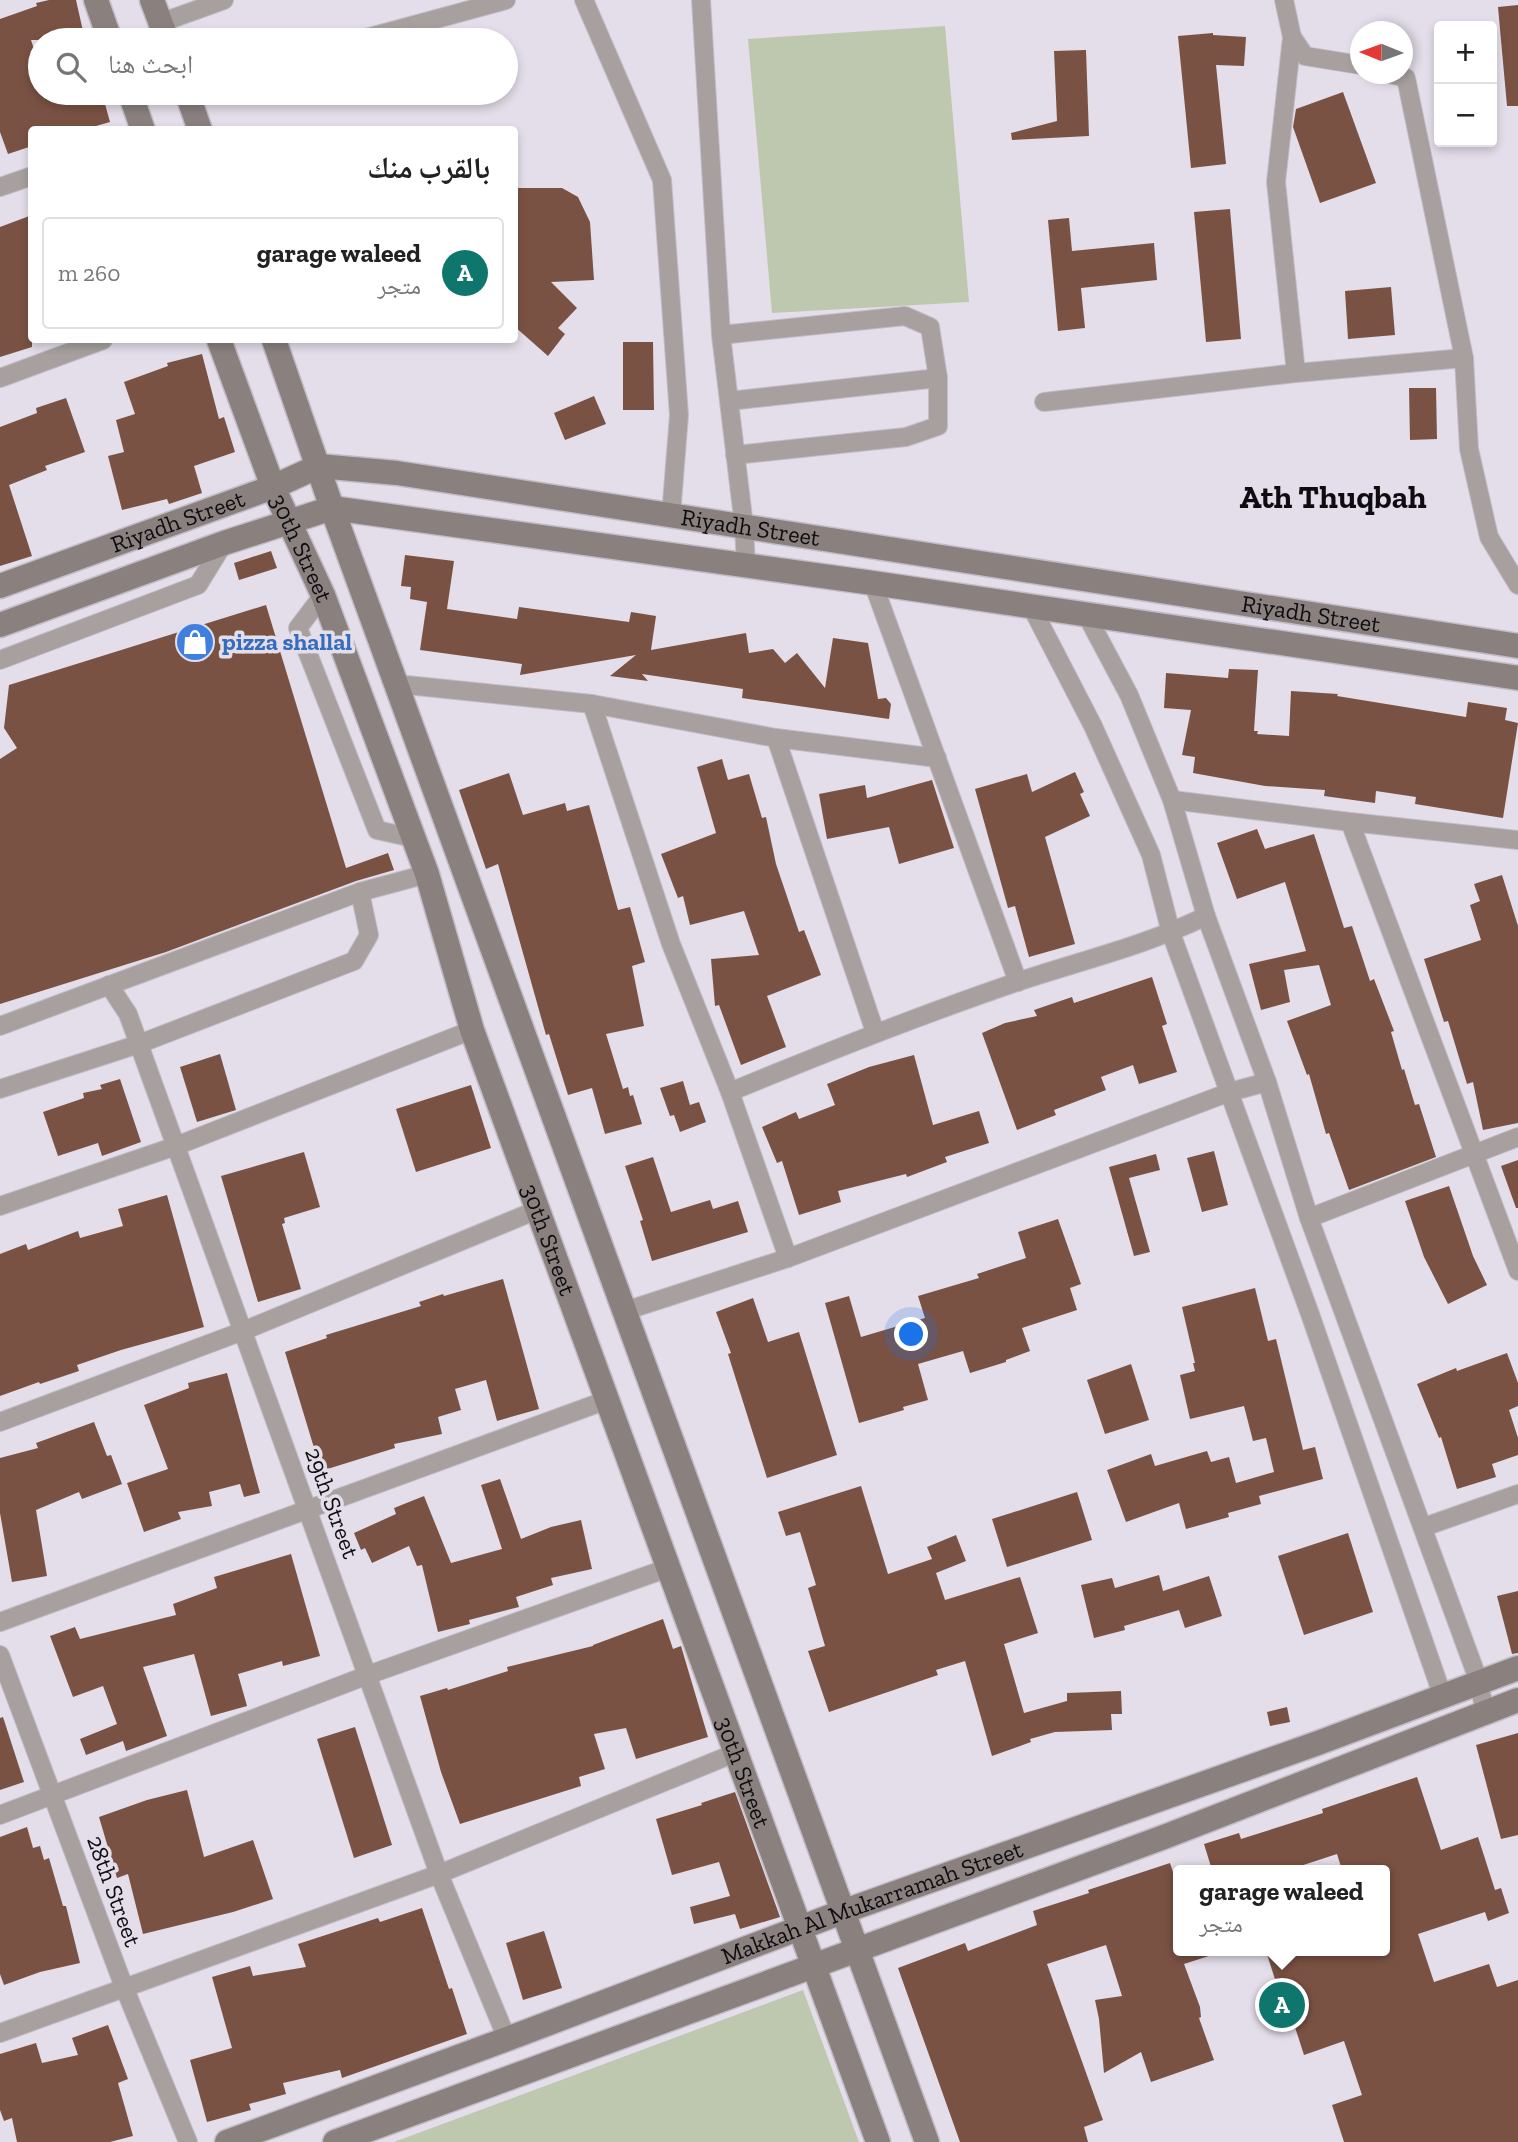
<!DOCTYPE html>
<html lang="ar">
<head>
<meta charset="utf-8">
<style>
	body { margin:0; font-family:"Zilla Slab","Noto Naskh Arabic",serif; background:#f6f6f6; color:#222; direction:rtl }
	.controls { position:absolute; right:21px; top:21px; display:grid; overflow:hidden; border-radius:7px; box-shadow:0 4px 10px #0003 }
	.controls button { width:63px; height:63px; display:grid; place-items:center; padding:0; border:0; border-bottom:2px solid #e0e0e0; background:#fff; color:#222; font:35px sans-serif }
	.compass { position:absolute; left:1350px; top:21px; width:63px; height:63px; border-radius:50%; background:#fff; box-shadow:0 4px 10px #0003; rotate:271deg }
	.you { position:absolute; left:912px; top:1335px; width:24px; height:24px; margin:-18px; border:5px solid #fff; border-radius:50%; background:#1a73e8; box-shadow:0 0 0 10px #1a73e833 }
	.badge { display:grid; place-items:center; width:46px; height:46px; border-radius:50%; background:#0f766e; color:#fff; font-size:23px; font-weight:700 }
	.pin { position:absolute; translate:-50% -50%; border:4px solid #fff; box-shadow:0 2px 7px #0006 }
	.popup { position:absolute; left:1173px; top:1865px; width:217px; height:91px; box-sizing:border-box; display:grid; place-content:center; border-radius:7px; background:#fff; filter:drop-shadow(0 2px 5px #0005); font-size:23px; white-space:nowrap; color:#767676 }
	.popup b { font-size:26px; color:#222 }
	.popup::after { content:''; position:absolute; left:50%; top:100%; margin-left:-14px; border:14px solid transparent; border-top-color:#fff }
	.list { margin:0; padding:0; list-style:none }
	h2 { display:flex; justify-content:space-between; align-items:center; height:91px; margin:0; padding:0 28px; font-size:30px }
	h2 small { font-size:23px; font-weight:400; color:#767676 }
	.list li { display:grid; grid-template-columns:46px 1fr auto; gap:21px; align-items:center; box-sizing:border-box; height:112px; margin:0 14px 14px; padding:0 14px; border:2px solid #e0e0e0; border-radius:7px }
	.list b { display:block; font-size:26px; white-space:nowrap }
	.list p { margin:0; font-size:23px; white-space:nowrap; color:#767676 }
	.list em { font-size:23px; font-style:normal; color:#767676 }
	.icon { flex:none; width:38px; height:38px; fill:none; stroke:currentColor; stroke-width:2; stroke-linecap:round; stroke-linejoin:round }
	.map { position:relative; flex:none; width:1518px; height:2142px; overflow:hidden; direction:ltr }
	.search { position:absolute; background:#fff; box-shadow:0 4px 10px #0003; left:28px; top:28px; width:490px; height:77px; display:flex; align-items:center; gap:18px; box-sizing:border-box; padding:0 24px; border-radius:38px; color:#767676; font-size:26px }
	.panel { position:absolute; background:#fff; box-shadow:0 4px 10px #0003; left:28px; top:126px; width:490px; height:217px; border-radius:7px; direction:rtl }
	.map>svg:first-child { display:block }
	.green { fill:#bec8ae }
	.building { fill:#7a5244 }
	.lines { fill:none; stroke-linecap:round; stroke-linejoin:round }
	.street-casing { stroke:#c2bcc7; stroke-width:20 }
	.secondary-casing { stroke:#c2bcc7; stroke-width:27 }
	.street { stroke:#a7a09f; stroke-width:18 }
	.secondary { stroke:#8a817f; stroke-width:24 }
	.labels { text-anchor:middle; stroke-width:7; stroke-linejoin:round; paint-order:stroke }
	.street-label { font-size:24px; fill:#0e0c10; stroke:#e4deea }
	.shop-label { font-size:24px; font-weight:bold; fill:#366cbe; stroke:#e4deea; text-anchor:start }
	.district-label { font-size:32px; font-weight:bold; fill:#0e0c10; stroke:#e4deea }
</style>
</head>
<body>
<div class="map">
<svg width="1518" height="2142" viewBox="0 0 1518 2142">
	<rect width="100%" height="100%" fill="#e4deea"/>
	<!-- green -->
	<g class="green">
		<path d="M945 26 969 302 772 313 748 39Z"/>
		<path d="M803 1990 859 2142H394Z"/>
	</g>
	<!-- building -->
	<g class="building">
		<path d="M49 0H76L85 40H31L40 67V93H102L110 122 82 130H32V146L8 154 0 132V19L37 6 36 3Z"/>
		<path d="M1518 5V106H1507L1498 7Z"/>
		<path d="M1213 33V35L1246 37 1244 66 1216 65 1226 164 1191 168 1178 36Z"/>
		<path d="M1086 50 1089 136 1012 140 1011 133 1057 121 1054 51Z"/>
		<path d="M1343 92 1376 183 1320 203 1293 127 1296 109Z"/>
		<path d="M514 188H562L578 197 590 222 594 280 551 282 577 308 558 328 565 334 548 356 514 326Z"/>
		<path d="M1230 209 1241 339 1206 342 1194 212Z"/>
		<path d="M32 215V347L0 357V227Z"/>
		<path d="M1069 218 1072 251 1154 243 1157 280 1081 288 1085 328 1058 331 1048 220Z"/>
		<path d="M1391 287 1395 335 1348 339 1345 291Z"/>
		<path d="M623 342H653L654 410H623Z"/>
		<path d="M202 354 219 419 224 417 235 452 194 466 202 493 169 504 167 499 122 510 108 456 124 452 116 420 135 414 124 382 168 366 167 363Z"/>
		<path d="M1409 388H1436L1437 439 1410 440Z"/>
		<path d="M594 396 606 424 565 440 554 413Z"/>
		<path d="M66 398 85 452 45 466 47 470 9 485 32 556 0 566V427L37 413 36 408Z"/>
		<path d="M271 551 277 568 239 580 234 563Z"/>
		<path d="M405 555 454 561 447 609 517 619 519 607 629 622 631 612 656 616 651 650 746 633 749 653 773 649 785 663 797 653 825 688 833 638 868 643 878 699 886 698 891 704 889 719 742 698 743 689 642 674 648 681 610 676 636 655 520 675 522 664 420 650 427 602 410 599 411 587 401 586Z"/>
		<path d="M266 605 346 868 388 853 394 870 356 881 166 952 0 1004V759L17 748 4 728 9 685Z"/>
		<path d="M1229 669 1258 670 1254 731H1258L1257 734 1289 736 1291 691 1338 694 1337 696 1466 717 1468 702 1507 708 1505 720 1518 723 1503 818 1415 804 1416 797 1376 791 1375 803 1324 796 1325 790 1265 786 1193 773 1195 757 1182 755 1191 710 1164 708 1166 673 1228 678Z"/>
		<path d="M722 759 728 780 749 774 762 818 766 817 776 864 799 932 804 930 821 975 767 996 786 1047 741 1065 719 1005 715 1006 711 959 759 955 744 911 690 925 683 896 678 898 661 854 716 833 697 767Z"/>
		<path d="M1075 772 1084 792 1080 794 1090 816 1045 837 1075 944 1029 957 1015 906 1008 908 975 789 1027 774 1032 792Z"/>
		<path d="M509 773 523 815 565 803 567 811 589 805 618 910 630 907 645 962 632 966 644 1026 606 1034 623 1089 628 1087 630 1096 633 1095 642 1124 605 1134 592 1088 568 1095 549 1034 546 1035 498 864 486 869 459 790Z"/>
		<path d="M932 780 954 848 899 864 889 827 827 839 819 794 865 785 867 798Z"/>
		<path d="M1257 829 1265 849 1314 834 1344 928 1352 926 1370 981 1374 979 1394 1031 1391 1032 1402 1070 1404 1069 1415 1105 1419 1104 1436 1157 1349 1190 1329 1133 1326 1134 1309 1074 1307 1075 1287 1021 1331 1005 1319 965 1284 970 1290 1002 1261 1010 1249 964 1306 951 1285 882 1237 899 1217 843Z"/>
		<path d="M1502 875 1518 926V1123L1483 1130 1473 1082 1467 1084 1448 1021 1444 1022 1424 959 1481 940 1470 905 1480 901 1474 884Z"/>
		<path d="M1152 977 1167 1024 1162 1026 1177 1072 1139 1084 1133 1065 1101 1077 1106 1090 1054 1110 1056 1115 1017 1130 982 1033 1005 1023 1037 1016 1034 1010 1072 997 1074 1003Z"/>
		<path d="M220 1054 236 1110 197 1122 180 1067Z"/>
		<path d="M914 1055 933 1125 979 1111 989 1143 945 1157 947 1162 907 1177 906 1174 838 1191 841 1202 799 1215 782 1161 777 1163 762 1127 796 1112 799 1119 835 1105 827 1084 869 1067Z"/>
		<path d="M120 1079 141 1142 102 1156 98 1143 58 1156 43 1112 84 1098 83 1093 102 1089 100 1085Z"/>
		<path d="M683 1081 690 1105 699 1102 706 1122 680 1132 674 1115 670 1116 660 1088Z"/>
		<path d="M471 1085 491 1148 416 1172 396 1109Z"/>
		<path d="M1214 1151 1228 1205 1202 1212 1187 1158Z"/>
		<path d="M304 1152 320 1207 284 1218 285 1223 282 1224 301 1289 258 1302 221 1176Z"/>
		<path d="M1156 1154 1160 1170 1129 1178 1150 1252 1134 1256 1109 1167Z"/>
		<path d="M653 1157 671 1212 710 1200 713 1209 738 1201 748 1232 652 1261 640 1221 643 1220 625 1166Z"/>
		<path d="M1518 1160V1208H1516L1501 1166Z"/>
		<path d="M1449 1186 1473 1256 1487 1285 1448 1304 1424 1257 1405 1201Z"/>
		<path d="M167 1195 204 1327 121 1350 77 1365 79 1371 40 1384 39 1382 0 1396V1254L26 1244 28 1250 78 1231 80 1238 123 1226 118 1209Z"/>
		<path d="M1058 1219 1081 1284 1070 1288 1077 1310 1022 1328 1030 1351 1006 1360V1362L970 1373 963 1351 918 1364 928 1400 903 1407 904 1410 859 1423 825 1303 849 1296 861 1337 925 1318 918 1296 979 1278 977 1274 1026 1258 1018 1232Z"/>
		<path d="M503 1279 539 1409 497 1421 486 1380 455 1389 461 1410 438 1417 442 1434 394 1444 395 1448 321 1471 285 1352 327 1338 326 1335 421 1306 419 1302 443 1294 444 1296Z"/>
		<path d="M1255 1288 1268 1341 1276 1339 1303 1450 1315 1447 1323 1479 1259 1496 1261 1504 1228 1513 1229 1517 1186 1529 1179 1503 1126 1522 1107 1470 1151 1454 1155 1466 1207 1451 1211 1462 1229 1457 1236 1483 1274 1472 1266 1438 1253 1441 1244 1406 1190 1419 1180 1375 1195 1371 1193 1363H1195L1182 1307Z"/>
		<path d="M753 1298 768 1342 799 1332 837 1455 767 1478 728 1354 731 1353 716 1312Z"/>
		<path d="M1507 1353 1518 1383V1406L1509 1410 1518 1438V1455L1492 1464 1496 1477 1457 1489 1441 1437 1439 1438 1417 1384 1456 1368 1457 1371Z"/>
		<path d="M1131 1364 1149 1420 1105 1434 1087 1380Z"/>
		<path d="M227 1373 260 1493 244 1497 240 1484 209 1492 212 1506 178 1512 181 1519 144 1532 127 1483 168 1469 144 1405 189 1388 188 1383Z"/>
		<path d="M94 1422 107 1456 111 1455 122 1484 82 1499 79 1492 36 1510 47 1576 12 1582 0 1513V1458L38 1448 36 1443Z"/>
		<path d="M500 1479 521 1539 551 1527 581 1520 592 1569 551 1578 553 1585 516 1597 519 1607 469 1620 470 1624 438 1632 422 1565 417 1566 409 1546 372 1563 365 1548 361 1550 354 1533 396 1514 394 1508 424 1496 451 1563 502 1549 481 1485Z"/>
		<path d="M861 1486 888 1574 932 1559 927 1547 956 1535 966 1561 936 1573 945 1600 1020 1577 1038 1633 1004 1644 1024 1713 1067 1701V1693L1121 1691 1122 1714H1111L1112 1730 1055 1732 1030 1739 1031 1742 992 1756 965 1661 936 1670 938 1675 829 1712 808 1651 825 1646 808 1588 816 1585 800 1532 786 1536 778 1512Z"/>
		<path d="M1077 1492 1092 1540 1007 1567 992 1519Z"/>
		<path d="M1348 1533 1373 1612 1304 1635 1278 1556Z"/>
		<path d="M291 1554 320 1656 283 1666 282 1661 238 1674 247 1706 211 1716 194 1654 143 1667 167 1736 126 1751 123 1741 86 1755 80 1739 117 1724 103 1686 73 1697 50 1636 75 1627 80 1639 176 1615 173 1604 217 1588 214 1577Z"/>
		<path d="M1159 1575 1163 1591 1209 1576 1222 1616 1185 1628 1179 1610 1124 1626 1125 1630 1094 1638 1081 1585 1112 1578 1115 1588Z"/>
		<path d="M1518 1591V1653L1512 1654 1497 1596Z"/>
		<path d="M663 1619 673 1649 681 1646 708 1737 636 1759 626 1728 594 1734 605 1769 579 1777 581 1786 460 1824 441 1772 420 1696 447 1688 448 1690 508 1671 507 1667 593 1646V1645Z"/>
		<path d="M1287 1707 1290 1722 1270 1726 1267 1712Z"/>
		<path d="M3 1717 24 1782 0 1790V1718Z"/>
		<path d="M355 1727 392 1845 354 1858 317 1739Z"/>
		<path d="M1518 1733V1835L1501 1839 1476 1745Z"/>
		<path d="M1417 1777 1441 1850 1478 1837 1495 1890 1501 1888 1509 1913 1488 1921 1485 1912 1418 1934 1434 1982 1489 1964 1497 1987 1518 1980V2142H1344L1332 2105 1362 2095 1344 2041 1304 2055 1283 1990 1279 1992 1266 1951H1385V1870H1342L1337 1854 1288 1870H1212L1204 1844 1239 1833 1241 1839 1323 1813 1322 1809Z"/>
		<path d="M187 1790 204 1857 253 1840 273 1899 233 1912 143 1934 128 1874 117 1878 99 1817 147 1800Z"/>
		<path d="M735 1792 780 1917 740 1929 735 1914 694 1924 690 1907 730 1896 719 1862 672 1875 656 1819 702 1805 701 1803Z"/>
		<path d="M27 1827 33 1848 40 1846 44 1860 49 1858 63 1906H66L80 1963 40 1972 4 1985 0 1974V1837Z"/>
		<path d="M1170 1863 1179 1890V1951H1215V1954L1184 1964 1200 2007 1201 2017 1199 2018 1214 2060 1151 2082 1141 2052 1104 2073 1099 2019 1095 2000 1122 1996 1106 1945 1047 1964 1103 2120 1084 2127 1088 2142H960L898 1968 965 1943 968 1951 1037 1925 1033 1911 1089 1893 1088 1890Z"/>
		<path d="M422 1908 449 1989 452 1988 467 2034 342 2078 340 2070 283 2083 286 2094 249 2104 251 2110 207 2122 190 2060 232 2048 212 1977 250 1966 253 1976 306 1967 298 1944 378 1918 380 1922Z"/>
		<path d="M544 1931 562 1988 523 2000 506 1943Z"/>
		<path d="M108 2025 128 2079 118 2083 133 2136 110 2142H17L12 2118 4 2121 0 2110V2054L36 2043 42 2063 78 2055 72 2038Z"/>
	</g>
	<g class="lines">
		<defs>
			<g id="street">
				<path d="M584 0 662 180 679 415 671 515"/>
				<path d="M701 0 721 335 744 526 746 566"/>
				<path d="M1284 0 1292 37 1276 182 1296 373"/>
				<path d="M160 23 224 0"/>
				<path d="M1292 37 1305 56 1360 65"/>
				<path d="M359 40 506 0"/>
				<path d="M1390 74 1406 78 1464 358 1469 449 1489 537 1518 585"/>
				<path d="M0 187 32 176"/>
				<path d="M721 335 905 316 930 327 938 378V426L906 437 735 455"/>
				<path d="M0 378 103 340"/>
				<path d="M729 401 938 378"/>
				<path d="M1044 402 1296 373 1464 358"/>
				<path d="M873 583 1018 982"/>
				<path d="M323 595 298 628 377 830 413 838"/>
				<path d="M1032 608 1093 726 1151 855 1171 933 1310 1314 1443 1697"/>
				<path d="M1087 616 1129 695 1172 800 1206 916 1267 1082 1309 1218 1479 1682 1485 1713"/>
				<path d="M0 660 198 585 224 543"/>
				<path d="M397 684 592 704 776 738 937 758"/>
				<path d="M592 704 671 944 730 1092 788 1258"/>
				<path d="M776 738 875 1032"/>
				<path d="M1172 800 1350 822 1518 840"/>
				<path d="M1350 822 1518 1271"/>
				<path d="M109 985 128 1014 439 1874 507 2039"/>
				<path d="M0 1026 360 892 427 874"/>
				<path d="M0 1089 139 1044 354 961 369 935 360 892"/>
				<path d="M730 1092C824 1053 918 1016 1014 983 1079 961 1145 946 1206 916"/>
				<path d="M0 1206 176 1146 472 1030"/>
				<path d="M1309 1218 1518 1137"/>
				<path d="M625 1311 788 1258 1230 1092 1267 1082"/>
				<path d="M0 1422 243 1331 537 1210"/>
				<path d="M1424 1527 1518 1494"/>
				<path d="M0 1622 607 1400"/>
				<path d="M0 1655 124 1987 188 2142"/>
				<path d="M0 1815 368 1675 668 1568"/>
				<path d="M0 2033 439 1874 735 1753"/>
			</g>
			<g id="secondary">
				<path d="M96 0 110 40"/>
				<path d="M152 0 167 40"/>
				<path d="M130 93 143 130"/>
				<path d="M187 93 200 130"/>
				<path id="s1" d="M219 340 273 487 323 595 427 874 472 1030 878 2142"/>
				<path d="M274 340 332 508 927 2142"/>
				<path id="s2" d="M0 586 273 487 319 466 397 473 1518 646"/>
				<path d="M0 625 224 543 332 508 873 583 1518 678"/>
				<path id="s3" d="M227 2142 507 2039 842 1912 1318 1743 1518 1668"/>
				<path d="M335 2142 1164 1837 1518 1700"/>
			</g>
		</defs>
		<!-- street casing -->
		<use href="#street" class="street-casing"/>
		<!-- secondary casing -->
		<use href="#secondary" class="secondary-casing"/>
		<!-- street -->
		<use href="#street" class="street"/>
		<!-- secondary -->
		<use href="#secondary" class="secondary"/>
	</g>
	<!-- icons -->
	<defs>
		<symbol id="shop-disc" viewBox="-11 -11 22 22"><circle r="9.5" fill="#3f7fe0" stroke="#e4deea"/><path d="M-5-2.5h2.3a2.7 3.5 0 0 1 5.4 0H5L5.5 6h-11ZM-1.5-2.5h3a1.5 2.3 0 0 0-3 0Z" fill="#fff"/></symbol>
	</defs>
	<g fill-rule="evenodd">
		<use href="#shop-disc" x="173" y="620" width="44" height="44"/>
	</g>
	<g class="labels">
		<!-- street labels -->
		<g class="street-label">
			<text dy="8" stroke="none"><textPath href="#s2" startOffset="189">Riyadh Street</textPath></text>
			<text dy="8" stroke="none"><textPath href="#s2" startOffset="777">Riyadh Street</textPath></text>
			<text dy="8" stroke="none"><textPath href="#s1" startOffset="224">30th Street</textPath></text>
			<text dy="8" stroke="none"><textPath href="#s2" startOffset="1344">Riyadh Street</textPath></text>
			<text dy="8" stroke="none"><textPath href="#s1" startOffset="959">30th Street</textPath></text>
			<text transform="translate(332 1503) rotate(70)" y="8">29th Street</text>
			<text dy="8" stroke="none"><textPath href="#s1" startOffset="1526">30th Street</textPath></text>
			<text transform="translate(114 1891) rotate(70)" y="8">28th Street</text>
			<text dy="8" stroke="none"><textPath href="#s3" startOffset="688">Makkah Al Mukarramah Street</textPath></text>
		</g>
		<!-- shop labels -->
		<g class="shop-label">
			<text x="222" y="650">pizza shallal</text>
		</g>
		<!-- district labels -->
		<g class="district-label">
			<text x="1333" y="508">Ath Thuqbah</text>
		</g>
	</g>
</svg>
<div class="controls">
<button>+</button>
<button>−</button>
</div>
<svg class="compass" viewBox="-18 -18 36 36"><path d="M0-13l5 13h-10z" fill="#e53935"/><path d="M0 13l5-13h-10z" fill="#767676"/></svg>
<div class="you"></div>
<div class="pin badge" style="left:1282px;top:2005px">A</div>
<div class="popup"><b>garage waleed</b>متجر</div>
<div class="search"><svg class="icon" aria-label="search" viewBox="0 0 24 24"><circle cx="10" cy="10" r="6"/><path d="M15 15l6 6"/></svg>ابحث هنا</div>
<section class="panel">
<h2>بالقرب منك<small></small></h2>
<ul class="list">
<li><span class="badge">A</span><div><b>garage waleed</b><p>متجر</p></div><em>260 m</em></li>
</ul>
</section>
</div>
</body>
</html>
